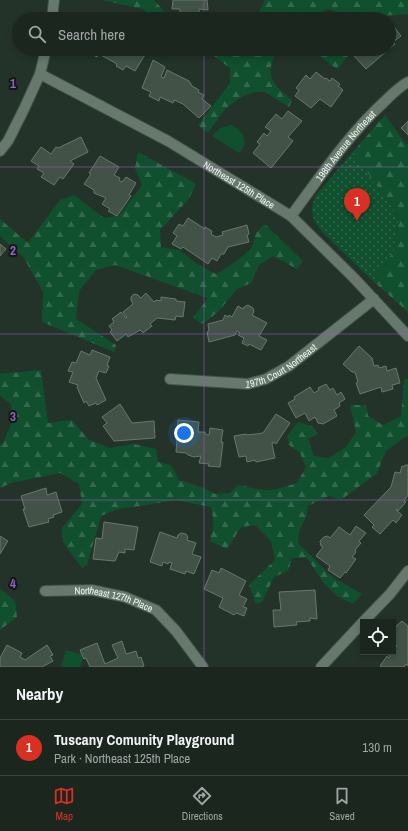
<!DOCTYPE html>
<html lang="en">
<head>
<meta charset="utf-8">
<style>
	body { margin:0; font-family:"Archivo Narrow",sans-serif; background:#242e28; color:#f1f3f6 }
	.controls { position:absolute; right:12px; bottom:12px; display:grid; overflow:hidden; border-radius:0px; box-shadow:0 2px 6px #0003 }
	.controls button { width:36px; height:36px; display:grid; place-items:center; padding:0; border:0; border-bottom:1px solid #39433d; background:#1b261f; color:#f1f3f6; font:20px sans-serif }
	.you { position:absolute; left:184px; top:433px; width:14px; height:14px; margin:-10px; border:3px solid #fff; border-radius:50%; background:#1a73e8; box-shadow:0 0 0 6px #1a73e833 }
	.badge { display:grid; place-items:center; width:26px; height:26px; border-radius:50%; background:#d93025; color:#fff; font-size:13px; font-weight:700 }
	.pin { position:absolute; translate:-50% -33px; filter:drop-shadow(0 1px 2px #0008) }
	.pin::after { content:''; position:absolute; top:21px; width:14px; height:12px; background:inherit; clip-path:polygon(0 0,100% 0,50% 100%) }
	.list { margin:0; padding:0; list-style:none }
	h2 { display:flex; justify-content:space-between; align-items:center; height:52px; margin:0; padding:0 16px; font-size:17px }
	h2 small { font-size:13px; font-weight:400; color:#a0a5a4 }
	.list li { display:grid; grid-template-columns:26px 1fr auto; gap:12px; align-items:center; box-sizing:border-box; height:56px; padding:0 16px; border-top:1px solid #39433d }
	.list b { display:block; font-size:15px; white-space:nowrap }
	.list p { margin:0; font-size:13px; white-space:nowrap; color:#a0a5a4 }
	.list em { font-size:13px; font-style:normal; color:#a0a5a4 }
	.icon { flex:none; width:22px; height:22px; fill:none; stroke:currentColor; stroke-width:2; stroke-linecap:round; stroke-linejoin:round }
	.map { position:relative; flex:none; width:408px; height:667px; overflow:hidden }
	.search { position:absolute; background:#1b261f; box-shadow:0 2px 6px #0003; left:12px; right:12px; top:12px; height:44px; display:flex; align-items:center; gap:10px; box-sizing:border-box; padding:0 14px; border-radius:22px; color:#a0a5a4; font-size:15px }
	.sheet { height:108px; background:#1b261f }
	nav { display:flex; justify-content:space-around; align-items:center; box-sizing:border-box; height:56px; border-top:1px solid #39433d; background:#1b261f; font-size:11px; color:#a0a5a4 }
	nav a { display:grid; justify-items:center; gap:2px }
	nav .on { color:#d93025 }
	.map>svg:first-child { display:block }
	.grass { fill:url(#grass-dots) }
	.forest { fill:url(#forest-firs) }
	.pitch { fill:#10502e }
	.building { fill:#425247; stroke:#66786c }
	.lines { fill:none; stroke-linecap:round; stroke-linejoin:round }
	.minor-casing { stroke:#425047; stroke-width:12 }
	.minor { stroke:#67786c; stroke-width:10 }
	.grid { fill:none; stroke:#985fcb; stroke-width:1; stroke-opacity:0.55 }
	.labels { text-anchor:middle; stroke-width:4; stroke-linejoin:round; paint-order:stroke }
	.street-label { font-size:10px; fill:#edf7f0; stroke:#121914 }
	.grid-label { font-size:13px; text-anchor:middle; font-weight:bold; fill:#985fcb; stroke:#121914; stroke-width:4; stroke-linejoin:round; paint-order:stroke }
</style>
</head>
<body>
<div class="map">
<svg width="408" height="667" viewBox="0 0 408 667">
	<defs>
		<pattern id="grass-dots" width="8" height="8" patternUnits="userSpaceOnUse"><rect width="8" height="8" fill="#10502e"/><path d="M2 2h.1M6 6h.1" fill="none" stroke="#336a4d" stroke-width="1.8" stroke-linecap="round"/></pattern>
		<pattern id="forest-firs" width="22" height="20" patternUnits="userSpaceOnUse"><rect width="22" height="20" fill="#10502e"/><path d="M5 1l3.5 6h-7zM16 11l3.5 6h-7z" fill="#336a4d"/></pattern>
	</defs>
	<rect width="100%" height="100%" fill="#243329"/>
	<!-- grass -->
	<path class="grass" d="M353 152 399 217 394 251 373 281 322 232 314 220 312 211 313 202 316 195Z"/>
	<!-- forest -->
	<g class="forest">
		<path d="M101 0H154L164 11 188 19H153L143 9Z"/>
		<path d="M265 0H408V14L356 18 327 9 312 17V19H253L258 14Z"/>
		<path d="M200 49H279C275 54 273 57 272 63 266 82 280 89 292 100L289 107 265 92H254L241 97 225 109 208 133 198 125 230 83V68L211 54Z"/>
		<path d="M310 49H343L349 55 337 69Z"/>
		<path d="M385 115 405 143 408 144V312L373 281 394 251 399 217 353 152Z"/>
		<path d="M138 152 196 184 188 200 160 230 161 247 179 250 200 266 216 274 234 263 251 249 256 233 265 224 303 261 297 269 273 256 259 265 251 283 237 289 218 312 202 324 193 318 208 298 115 265 96 270 79 291 76 319 116 345 114 352 42 322 43 292 24 258 0 236V219L28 243 60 200 74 195 104 218 119 216 142 185 135 168Z"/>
		<path d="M41 370 48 423 72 420 89 440 110 448 134 444 156 449 158 462 171 465 179 480 204 488 215 494 230 493 238 485C246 486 257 490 263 490 274 491 287 486 297 483L306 467 300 453 289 445 287 436 298 422 313 427 318 434 308 439 314 456 328 458 346 447 356 432 350 405H366L368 416 383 425 401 416 404 379H408V436L405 437 386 451 377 473 341 500 329 496 308 506 306 517 299 531 298 543 332 577 362 594 353 604 337 596 323 582 307 558H292L288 571 274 577 262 602 256 604 249 585 275 560 271 541 255 525 241 527 227 549 210 541 214 523 211 507 176 500 147 505 118 509 101 516 87 565 82 568 63 542 62 528 82 504 79 484 60 473 11 483 0 488V445L3 443 12 422 11 404 0 396V374Z"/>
		<path d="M1 589 15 601 17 617 0 630V591Z"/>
	</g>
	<!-- pitch -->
	<g class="pitch">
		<path d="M232 125C243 131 250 142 239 153L212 136C218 129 222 126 232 125Z"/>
		<path d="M66 650 84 655 80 667H61Z"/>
	</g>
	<!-- building -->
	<g class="building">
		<path d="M173 0H207L208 10 199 9V13H180V9H172Z"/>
		<path d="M389 20 401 36 393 42 395 44 366 69 354 56 362 49H389Z"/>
		<path d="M90 49H146V53L135 71 126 66 123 70 116 66 117 64 99 54 97 57 88 52Z"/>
		<path d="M153 60 165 67 161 77 164 78 167 70 189 81 192 86 199 90 198 92 204 95 202 99 211 106 199 118 183 104 174 100 173 103 160 97 159 101 149 96 151 92 142 88Z"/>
		<path d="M316 72 325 79 326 78 330 81 332 78 340 84 338 86 343 90 331 107 320 99 311 108 295 96 299 90 296 88 306 75 310 79Z"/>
		<path d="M288 111 302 121 288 137 293 141 271 168 253 153 260 144 257 142 264 133 267 136 271 131 265 127 276 114 282 119Z"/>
		<path d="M408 121V135L401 128Z"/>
		<path d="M81 137 88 152 70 161 74 164 63 179 60 177 54 185 41 177 44 173 37 169 39 166 31 161 41 147 51 154 56 147 58 148Z"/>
		<path d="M100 156 119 167 114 175 120 178 119 180 122 182 126 177 136 183 129 195 131 196 117 216 108 211 110 209 102 204 106 198 94 193V190L84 184 91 174 89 173Z"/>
		<path d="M188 218 205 229V227L212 231 211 234 216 237 223 235 222 232 247 225 249 234 247 235 249 242 228 247 224 254H221L217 261 212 258 208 264 183 247 181 249 172 244 177 236 173 233 179 224 183 226Z"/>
		<path d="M0 244 6 249 0 256Z"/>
		<path d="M146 293 154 302 156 300 161 301V297L176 299V301L185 302 183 317 176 316 175 320 157 318 150 324 152 326 143 333 140 330 128 337 126 334 117 341 110 332 112 330 109 326 114 322 112 319 121 312 126 318 127 317 123 312 133 304 131 300V297L134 294 138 295 141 298Z"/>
		<path d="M248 305 253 308 254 312 252 315 267 323 259 336 267 340 261 350 249 344 248 346 242 343 244 338 238 335 240 333 237 331 235 335 209 342 207 332 209 331 208 324 223 320 225 315 228 317 229 315 232 317 238 306 243 309 244 307Z"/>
		<path d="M359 346 372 358 374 366 378 365 379 368 386 366 387 371 396 368 400 383 392 385 393 389 382 392 381 387 360 394 356 383 358 382 355 372H352L343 364Z"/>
		<path d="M92 350 110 357 107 365 109 366 106 373 99 371 96 378 106 400 97 405 96 403 89 406 86 401 84 403 77 387 78 385 69 382 73 372 68 371 72 362 76 363 81 351 90 355Z"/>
		<path d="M326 384 330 390 333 388 337 395 341 392 345 399 339 403 340 406 334 410 337 416 323 424 318 423 315 417 309 421 305 413 296 418 288 403 295 399 294 397 310 387 314 393 319 390 318 388Z"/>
		<path d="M120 404 132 423 154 421 155 438 114 441 103 426 107 423 102 417Z"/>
		<path d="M276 414 290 423 276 444 273 442 272 444 275 458 256 462 255 460 247 462 246 456 239 457 234 436 246 434 247 435 263 433Z"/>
		<path d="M178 420 199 422 198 432H205V434L209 435 210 428 223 430 221 442H223L220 467 208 466 209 464 199 463 201 456 194 457 188 455 186 453 176 452 177 440H176Z"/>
		<path d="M405 465H408V495L404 501 406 502 398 511 397 509 396 510 402 515 396 523 393 520 380 534 372 527 374 525 364 515 391 487 395 472 400 473 402 466 404 467Z"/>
		<path d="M46 488 47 495 56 492 62 512 53 515 54 517 48 519 49 522 29 527 23 509H25L21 496Z"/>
		<path d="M104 522 138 527 134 550 125 549V553L119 552 115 561 93 559 96 538 102 539Z"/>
		<path d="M356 526 366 533 359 541 361 543 355 550 356 552 352 557 356 559 346 573 345 572 340 578 328 570 330 566 316 556 323 547 321 546 320 541 324 537 328 536 330 538 339 527 350 535Z"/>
		<path d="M160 532 177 538 178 535 181 533 186 534 188 537 187 540 196 543 192 554 201 557 194 574 186 571 185 574 170 569 172 563 169 562 168 564 163 562 162 566 150 562Z"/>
		<path d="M0 536 8 541 0 554Z"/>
		<path d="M221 568 246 581 239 595 247 599 243 607 247 608 244 616 236 613 234 615 219 607 223 598 204 589 212 570 219 573Z"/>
		<path d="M315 590 317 619 310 618V621L296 622 297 625 274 627 273 610H281L279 592Z"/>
		<path d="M402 621 408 626V666L406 664 404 667H381L380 666 387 656 389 658 390 656 387 654 389 652H393V649L397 646 393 643V629Z"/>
		<path d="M122 641 126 654 136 651 138 658 141 657 144 666 141 667H90L86 658 84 659 80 650 97 643 105 664 118 658 112 645Z"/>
		<path d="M7 645 22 653 20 657 25 660 47 645 53 655 50 656 53 661 42 667H2L0 666V658Z"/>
	</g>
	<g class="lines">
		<defs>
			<g id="minor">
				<path d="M52 19 54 0"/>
				<path id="s1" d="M40 74 168 141 291 216 354 278 408 336"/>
				<path d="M0 151 8 141 24 109 40 74 46 49"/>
				<path id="s2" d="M291 216C320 177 348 135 384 102 392 94 399 87 408 82"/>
				<path id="s3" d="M170 379 248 384 266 379 289 366 374 299"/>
				<path id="s4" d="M45 591 92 590 125 597 156 610 176 631 203 667"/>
				<path d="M363 622 390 594 408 571"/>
				<path d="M321 667 363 622"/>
			</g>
		</defs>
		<!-- minor casing -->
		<use href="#minor" class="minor-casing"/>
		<!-- minor -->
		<use href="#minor" class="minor"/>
	</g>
	<!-- grid -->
	<path class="grid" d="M204 0V19M204 49V667M0 167H408M0 334H408M0 500H408"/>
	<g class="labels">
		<!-- street labels -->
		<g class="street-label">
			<text dy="4" stroke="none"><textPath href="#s2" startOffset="89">198th Avenue Northeast</textPath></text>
			<text dy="4" stroke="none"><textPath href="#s1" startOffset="228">Northeast 125th Place</textPath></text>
			<text dy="4" stroke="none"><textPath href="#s3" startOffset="116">197th Court Northeast</textPath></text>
			<text dy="4" stroke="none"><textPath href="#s4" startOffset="70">Northeast 127th Place</textPath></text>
		</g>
	</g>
	<g class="grid-label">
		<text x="13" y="88">1</text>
		<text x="13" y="255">2</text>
		<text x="13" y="421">3</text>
		<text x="13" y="588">4</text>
	</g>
</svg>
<div class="controls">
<button><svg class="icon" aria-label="locate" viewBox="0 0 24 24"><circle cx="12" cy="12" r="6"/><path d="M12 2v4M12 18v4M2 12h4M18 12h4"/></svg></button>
</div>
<div class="you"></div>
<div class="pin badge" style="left:357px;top:221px">1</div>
<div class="search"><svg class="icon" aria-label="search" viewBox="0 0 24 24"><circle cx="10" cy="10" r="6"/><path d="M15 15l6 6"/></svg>Search here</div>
</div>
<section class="sheet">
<h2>Nearby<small></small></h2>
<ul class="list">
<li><span class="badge">1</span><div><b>Tuscany Comunity Playground</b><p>Park · Northeast 125th Place</p></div><em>130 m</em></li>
</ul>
</section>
<nav>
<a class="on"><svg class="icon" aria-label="map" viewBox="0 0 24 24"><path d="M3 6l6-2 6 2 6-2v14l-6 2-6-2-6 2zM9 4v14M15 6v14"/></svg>Map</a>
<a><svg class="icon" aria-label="directions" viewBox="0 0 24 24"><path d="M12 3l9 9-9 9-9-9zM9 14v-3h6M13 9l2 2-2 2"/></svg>Directions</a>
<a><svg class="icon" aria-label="saved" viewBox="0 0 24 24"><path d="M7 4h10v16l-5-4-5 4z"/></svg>Saved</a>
</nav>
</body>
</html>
